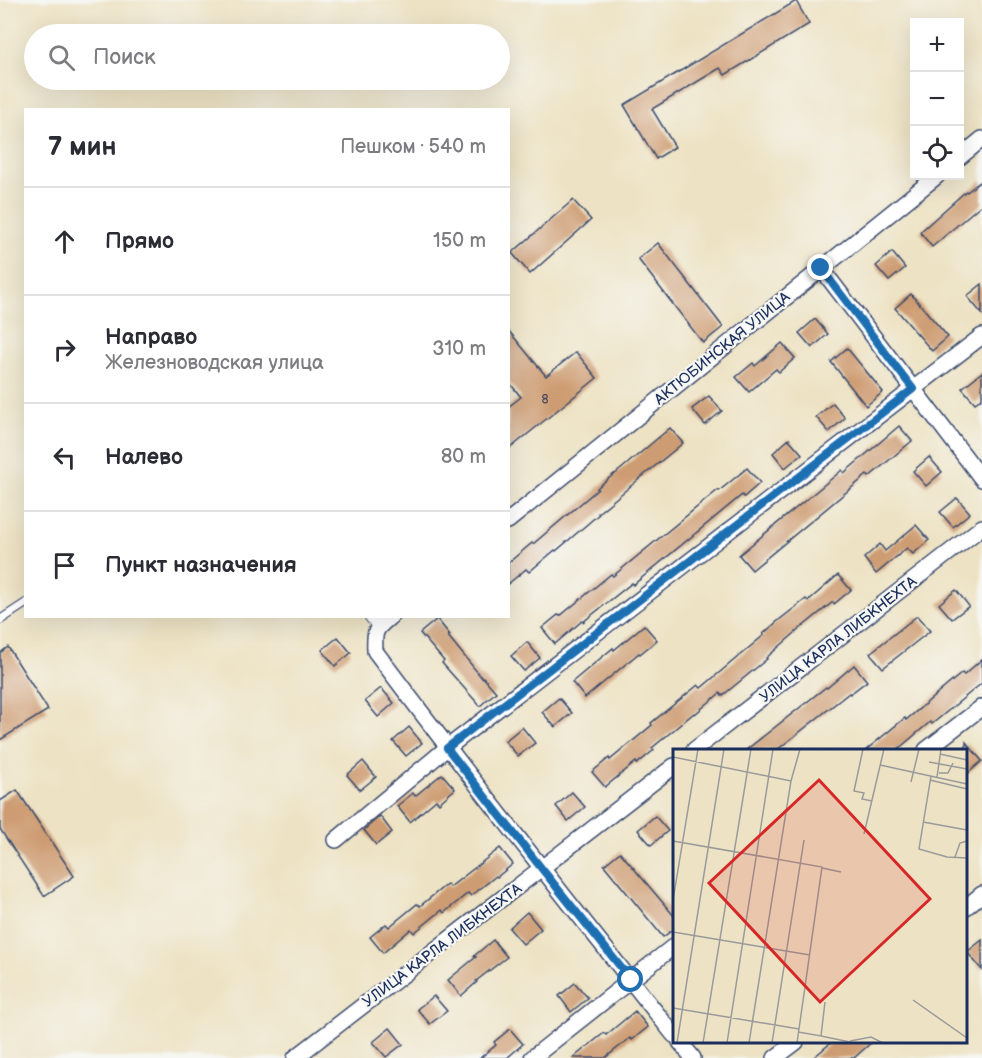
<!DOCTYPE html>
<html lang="ru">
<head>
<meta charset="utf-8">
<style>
	body { margin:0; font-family:"Balsamiq Sans",sans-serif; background:#f2f2f3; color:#2b2b33 }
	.controls { position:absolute; right:18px; top:18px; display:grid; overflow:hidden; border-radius:0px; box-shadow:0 6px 24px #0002 }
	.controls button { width:54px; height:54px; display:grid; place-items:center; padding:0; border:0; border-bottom:2px solid #e1e1e2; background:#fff; color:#2b2b33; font:30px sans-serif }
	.stop { position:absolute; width:18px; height:18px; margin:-14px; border:4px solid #1f6fb2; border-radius:50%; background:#fff }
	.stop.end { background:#1f6fb2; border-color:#fff; box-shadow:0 2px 6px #0008 }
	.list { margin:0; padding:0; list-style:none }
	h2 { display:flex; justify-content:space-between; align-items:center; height:78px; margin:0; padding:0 24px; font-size:26px }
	h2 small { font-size:20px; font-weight:400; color:#7c7c81 }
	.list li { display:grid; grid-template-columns:39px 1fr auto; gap:18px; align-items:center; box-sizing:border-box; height:108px; padding:0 24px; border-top:2px solid #e1e1e2 }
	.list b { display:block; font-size:22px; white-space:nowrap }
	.list p { margin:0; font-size:20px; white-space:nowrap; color:#7c7c81 }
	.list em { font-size:20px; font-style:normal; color:#7c7c81 }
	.icon { flex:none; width:33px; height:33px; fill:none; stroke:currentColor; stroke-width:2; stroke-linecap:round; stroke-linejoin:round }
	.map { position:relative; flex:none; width:982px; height:1058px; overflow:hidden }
	.search { position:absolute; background:#fff; box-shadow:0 6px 24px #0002; left:24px; top:24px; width:486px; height:66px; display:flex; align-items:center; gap:15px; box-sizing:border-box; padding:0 21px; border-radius:33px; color:#7c7c81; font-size:22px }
	.panel { position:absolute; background:#fff; box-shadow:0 6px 24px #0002; left:24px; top:108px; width:486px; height:510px; border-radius:0px }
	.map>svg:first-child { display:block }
	.building { fill:#ce9c72 }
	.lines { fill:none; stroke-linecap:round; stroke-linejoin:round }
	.service-casing { stroke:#3a4a6d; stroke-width:10 }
	.minor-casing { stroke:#3a4a6d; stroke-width:18 }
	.service { stroke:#fff; stroke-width:8 }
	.minor { stroke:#fff; stroke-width:15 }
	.route { stroke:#1f6fb2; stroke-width:8 }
	.labels { text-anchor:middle; stroke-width:4.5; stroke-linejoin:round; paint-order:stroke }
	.number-label { font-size:12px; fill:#484a63 }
	.street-label { font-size:15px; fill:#1b2f5e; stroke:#f6f6f2 }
	.inset-road { fill:none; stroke:#999a9b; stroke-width:1.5 }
	.view { fill:#d62828; fill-opacity:0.15; stroke:#d62828; stroke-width:3 }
	.inset-edge { fill:none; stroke:#1b2f5e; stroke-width:3 }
</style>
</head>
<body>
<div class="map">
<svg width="982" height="1058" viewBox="0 0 982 1058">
	<rect width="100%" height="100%" fill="#f6f6f2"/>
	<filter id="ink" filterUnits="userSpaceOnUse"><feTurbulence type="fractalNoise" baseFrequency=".0167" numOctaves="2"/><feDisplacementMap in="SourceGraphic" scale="12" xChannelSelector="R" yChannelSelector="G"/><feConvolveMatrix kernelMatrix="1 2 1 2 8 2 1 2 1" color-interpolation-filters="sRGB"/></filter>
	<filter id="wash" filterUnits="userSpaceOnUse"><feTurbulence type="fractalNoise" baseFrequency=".008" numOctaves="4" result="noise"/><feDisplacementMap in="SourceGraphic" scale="24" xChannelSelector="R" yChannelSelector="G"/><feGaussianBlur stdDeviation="1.35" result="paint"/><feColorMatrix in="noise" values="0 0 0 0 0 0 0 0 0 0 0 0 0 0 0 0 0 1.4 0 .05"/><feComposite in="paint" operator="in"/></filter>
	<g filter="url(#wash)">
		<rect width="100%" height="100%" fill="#ede2c3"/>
		<g id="blocks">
			<!-- building -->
			<g class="building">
				<path d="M796 1 809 24 725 75 720 68 652 109 675 147 656 159 624 105Z"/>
				<path d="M982 180V204L932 247 920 232 966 191 967 192Z"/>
				<path d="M573 200 591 220 530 274 512 253Z"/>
				<path d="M658 243 723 327 703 343 638 259Z"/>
				<path d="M892 252 905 268 889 281 876 266Z"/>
				<path d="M982 284V314L967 296Z"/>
				<path d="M911 294 948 337 932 351 895 308Z"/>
				<path d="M815 319 828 334 812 348 799 333Z"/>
				<path d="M508 330 546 376 576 352 597 378 508 450V407L521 397 508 381Z"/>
				<path d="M782 343 795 358 779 372 776 369 749 392 736 377 753 363 755 366Z"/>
				<path d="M847 348 883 392 866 406 831 362Z"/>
				<path d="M982 372V398L975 403 962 388Z"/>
				<path d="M709 396 722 411 705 425 692 409Z"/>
				<path d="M833 403 845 418 829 432 816 417Z"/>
				<path d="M899 426 912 441 869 477 867 475 752 570 739 555 842 470 844 473Z"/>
				<path d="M670 428 683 443 598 513 599 514 556 551 555 550 529 572 526 569 508 584V563L532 543 533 544 598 489 597 488 614 474V475Z"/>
				<path d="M789 439 802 454 785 468 773 453Z"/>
				<path d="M929 457 942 472 926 486 913 471Z"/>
				<path d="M747 468 760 483 744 497 742 495 633 585 632 583 583 622 582 621 555 644 542 628 558 615 560 616 611 574 613 576 718 490 719 491Z"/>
				<path d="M957 498 970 513 953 527 940 512Z"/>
				<path d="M916 525 929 540 913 554 907 548 876 574 864 558 880 544 885 551Z"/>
				<path d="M838 575 851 590 834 604 833 602 802 627 766 658 767 659 722 696 720 693 695 714 694 713 652 748 654 750 637 764 636 762 605 787 592 772 609 758 610 760 652 725 651 723 698 685 701 688 764 635 763 634 779 620 806 599 808 601Z"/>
				<path d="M956 590 969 606 952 619 939 604Z"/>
				<path d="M917 616 930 631 883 668 870 653Z"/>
				<path d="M437 619 450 635 448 636 482 678 483 677 496 692 480 706 442 663 444 661 420 633Z"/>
				<path d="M644 625 657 640 640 654 639 653 585 698 572 682 613 648 614 650Z"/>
				<path d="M338 637 351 653 335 666 322 650Z"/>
				<path d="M527 642 540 658 524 671 511 656Z"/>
				<path d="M8 647 48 710 0 740V653Z"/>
				<path d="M982 659V683L932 724 930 722 897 750H866L905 718 906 720 962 673 964 675Z"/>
				<path d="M854 665 867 681 850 694 849 693 777 750H746L826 687 827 688Z"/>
				<path d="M381 688 394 703 378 717 365 701Z"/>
				<path d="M559 698 572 713 555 727 542 712Z"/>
				<path d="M409 727 422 743 406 756 393 741Z"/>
				<path d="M522 727 535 743 518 756 505 741Z"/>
				<path d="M966 742 982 761 966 775Z"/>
				<path d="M363 761 376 777 360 790 347 775Z"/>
				<path d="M442 774 455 789 439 803 436 800 410 822 397 806 413 793 415 796Z"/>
				<path d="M17 790 74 876 44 896 0 829V801Z"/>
				<path d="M572 792 585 807 568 821 556 806Z"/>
				<path d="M380 816 392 832 376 845 364 830Z"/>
				<path d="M655 816 668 831 651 845 638 830Z"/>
				<path d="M500 848 513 864 497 877 496 876 471 896 468 893 444 913 442 910 414 933 411 929 383 953 370 937 386 924 389 927 417 904 420 906 447 884 450 887Z"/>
				<path d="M620 852 675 917V928L663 937 604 865Z"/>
				<path d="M527 912 541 929 523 944 509 928Z"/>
				<path d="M493 940 507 957 476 981 477 982 461 996 448 980 476 957 474 956Z"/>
				<path d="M982 940V970L967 952Z"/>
				<path d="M575 983 588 998 571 1012 559 996Z"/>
				<path d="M434 996 447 1011 430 1024 417 1009Z"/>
				<path d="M635 1011 648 1027 632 1040 630 1038 605 1058H573L604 1033 606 1035Z"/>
				<path d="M390 1028 403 1044 386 1057 373 1042Z"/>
				<path d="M510 1029 523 1044 507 1058H480L496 1045 494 1042Z"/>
				<path d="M833 1041H873L854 1058H813Z"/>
			</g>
		</g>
	</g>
	<g filter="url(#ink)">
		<use href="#blocks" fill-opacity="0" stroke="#3a4a6d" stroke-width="1.5"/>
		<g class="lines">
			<defs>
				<g id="service">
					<path d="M368 616 377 628"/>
					<path d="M0 620 26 603"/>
				</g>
				<g id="minor">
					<path d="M960 157 982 139"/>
					<path d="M821 268 982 479"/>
					<path d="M508 521 937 176"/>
					<path d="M391 616C375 630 374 629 375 651 472 781 573 908 674 1035"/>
					<path d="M694 750 982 527"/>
					<path d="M926 750 982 707"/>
					<path d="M336 840 447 748 982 336"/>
					<path d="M966 907 982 894"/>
					<path d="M680 1042 693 1058"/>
					<path d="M295 1058 674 766"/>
					<path d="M532 1058 674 946"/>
					<path d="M775 1058 796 1042"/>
				</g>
			</defs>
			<!-- service casing -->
			<use href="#service" class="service-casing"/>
			<!-- minor casing -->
			<use href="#minor" class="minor-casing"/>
			<!-- service -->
			<use href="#service" class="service"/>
			<!-- minor -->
			<use href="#minor" class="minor"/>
		</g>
	</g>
	<g class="lines" filter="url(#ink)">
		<!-- route -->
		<path class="route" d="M631 980 542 869 447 748 913 389 821 268"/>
	</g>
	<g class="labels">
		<!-- number labels -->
		<g class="number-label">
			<text x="545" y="403">8</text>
		</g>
		<!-- street labels -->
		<g class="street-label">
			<text transform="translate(722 348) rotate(-39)" y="5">АКТЮБИНСКАЯ УЛИЦА</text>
			<text transform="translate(838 639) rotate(-38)" y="5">УЛИЦА КАРЛА ЛИБКНЕХТА</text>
			<text transform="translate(442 945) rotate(-37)" y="5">УЛИЦА КАРЛА ЛИБКНЕХТА</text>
		</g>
	</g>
	<!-- overview -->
	<g transform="translate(673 749)">
		<rect width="294" height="294" fill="#ede2c3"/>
		<path class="inset-road" d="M190 0 181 42 191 44 189 50 199 52M267 5 294 11M0 8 118 32M256 13 294 20M207 16 294 35M266 24H275L280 14M258 27 246 100 274 108 294 109M264 28 268 0M257 31 294 40M238 33 246 0M250 73 294 81M191 85 211 0M0 92 149 118 124 294M282 108 287 94 294 92M149 119 168 123M0 151 25 0M0 183 137 206M240 251 294 289M0 259 126 280M125 283 148 287 152 253M148 287 177 293M177 292 198 288 210 294M4 294 51 0M30 294 78 0M54 294 100 0M76 294 118 32 127 0M99 294 131 91"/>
		<path class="view" d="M146 31 257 150 147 253 36 134Z"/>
		<rect width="294" height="294" class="inset-edge"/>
	</g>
</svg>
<div class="controls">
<button>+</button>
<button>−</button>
<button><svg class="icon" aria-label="locate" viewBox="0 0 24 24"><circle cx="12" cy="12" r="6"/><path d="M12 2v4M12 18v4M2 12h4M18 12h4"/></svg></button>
</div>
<div class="stop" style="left:631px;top:980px"></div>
<div class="stop end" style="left:821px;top:268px"></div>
<div class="search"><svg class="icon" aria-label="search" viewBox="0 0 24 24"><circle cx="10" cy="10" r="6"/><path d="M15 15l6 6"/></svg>Поиск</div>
<section class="panel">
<h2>7 мин<small>Пешком · 540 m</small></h2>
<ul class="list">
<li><svg class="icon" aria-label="ahead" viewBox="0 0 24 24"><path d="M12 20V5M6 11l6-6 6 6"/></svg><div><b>Прямо</b></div><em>150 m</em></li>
<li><svg class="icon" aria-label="right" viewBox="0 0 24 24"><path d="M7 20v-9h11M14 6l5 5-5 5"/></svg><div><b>Направо</b><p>Железноводская улица</p></div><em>310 m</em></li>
<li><svg class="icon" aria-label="left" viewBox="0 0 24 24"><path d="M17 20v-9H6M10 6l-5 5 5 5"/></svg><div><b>Налево</b></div><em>80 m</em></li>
<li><svg class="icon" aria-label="arrive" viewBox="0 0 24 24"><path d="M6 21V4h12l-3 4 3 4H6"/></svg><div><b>Пункт назначения</b></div></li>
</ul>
</section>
</div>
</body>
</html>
